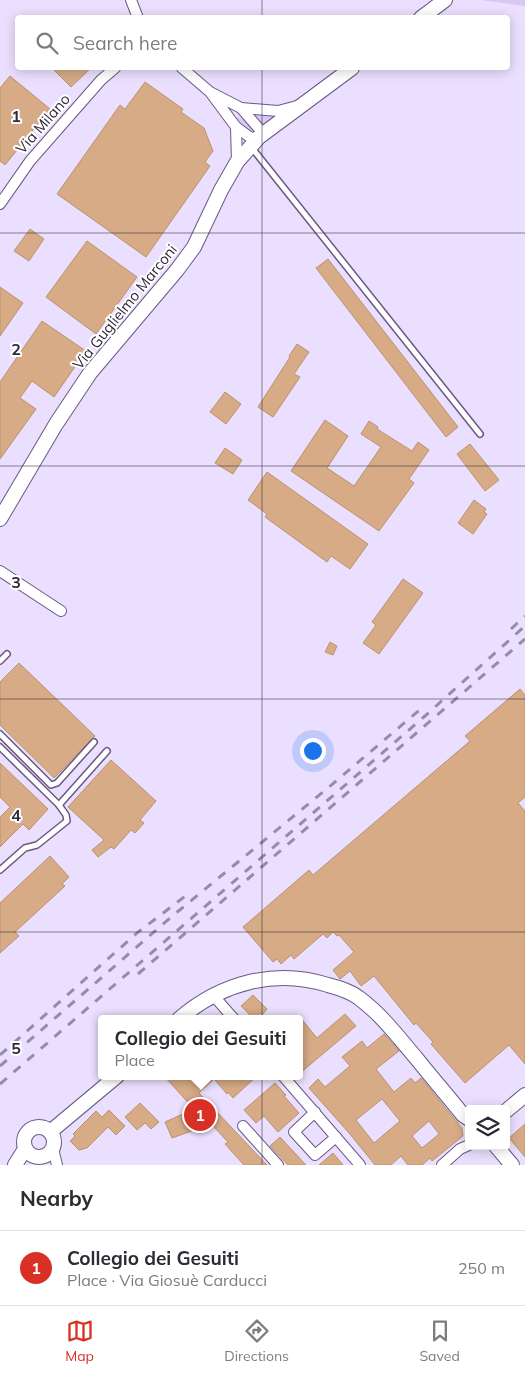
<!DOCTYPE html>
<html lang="en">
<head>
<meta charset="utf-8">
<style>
	body { margin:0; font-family:Mulish,sans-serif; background:#f7f7f7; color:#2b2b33 }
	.controls { position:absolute; right:15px; bottom:15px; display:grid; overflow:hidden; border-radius:5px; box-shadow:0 2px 12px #0003 }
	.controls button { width:45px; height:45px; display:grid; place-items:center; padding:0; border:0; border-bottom:1px solid #e1e1e2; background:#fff; color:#2b2b33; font:25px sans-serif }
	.you { position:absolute; left:312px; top:750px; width:18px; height:18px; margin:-12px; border:4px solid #fff; border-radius:50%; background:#1a73e8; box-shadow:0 0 0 8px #1a73e833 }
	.badge { display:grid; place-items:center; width:32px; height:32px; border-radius:50%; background:#d93025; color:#fff; font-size:16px; font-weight:700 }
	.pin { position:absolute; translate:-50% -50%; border:2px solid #fff; box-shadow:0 1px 5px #0006 }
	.popup { position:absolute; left:98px; top:1015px; width:205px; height:65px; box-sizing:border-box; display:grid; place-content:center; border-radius:5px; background:#fff; filter:drop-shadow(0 1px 4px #0005); font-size:16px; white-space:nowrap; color:#7c7c81 }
	.popup b { font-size:19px; color:#2b2b33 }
	.popup::after { content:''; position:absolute; left:50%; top:100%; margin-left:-10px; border:10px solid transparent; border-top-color:#fff }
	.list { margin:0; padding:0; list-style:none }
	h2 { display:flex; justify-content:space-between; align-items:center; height:65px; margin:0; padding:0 20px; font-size:21px }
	h2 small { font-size:16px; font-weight:400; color:#7c7c81 }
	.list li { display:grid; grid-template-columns:32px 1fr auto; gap:15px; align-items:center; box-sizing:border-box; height:75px; padding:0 20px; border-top:1px solid #e1e1e2 }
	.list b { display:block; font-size:19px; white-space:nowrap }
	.list p { margin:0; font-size:16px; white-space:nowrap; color:#7c7c81 }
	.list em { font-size:16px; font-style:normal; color:#7c7c81 }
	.icon { flex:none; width:28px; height:28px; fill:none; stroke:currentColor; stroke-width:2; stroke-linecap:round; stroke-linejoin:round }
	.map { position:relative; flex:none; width:525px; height:1165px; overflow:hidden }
	.search { position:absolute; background:#fff; box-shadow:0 2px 12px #0003; left:15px; right:15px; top:15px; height:55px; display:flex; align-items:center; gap:12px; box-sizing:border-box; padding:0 18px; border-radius:5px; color:#7c7c81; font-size:19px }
	.sheet { height:140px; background:#fff }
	nav { display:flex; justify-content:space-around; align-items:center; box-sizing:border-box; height:70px; border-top:1px solid #e1e1e2; background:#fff; font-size:14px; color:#7c7c81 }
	nav a { display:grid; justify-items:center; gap:2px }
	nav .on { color:#d93025 }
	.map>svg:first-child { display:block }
	.green { fill:#d9c7f6 }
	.building { fill:#d6ab86; stroke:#bc926e; fill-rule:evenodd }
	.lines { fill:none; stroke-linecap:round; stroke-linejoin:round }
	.service-casing { stroke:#6a5984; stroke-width:8 }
	.minor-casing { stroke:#6a5984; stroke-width:12 }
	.tertiary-casing { stroke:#6a5984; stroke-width:16 }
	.service { stroke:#fff; stroke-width:5 }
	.minor { stroke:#fff; stroke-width:10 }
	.tertiary { stroke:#fff; stroke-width:14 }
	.rail { stroke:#958ca5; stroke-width:3; stroke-dasharray:9 9; stroke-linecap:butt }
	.grid { fill:none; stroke:#30293c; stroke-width:1; stroke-opacity:0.55 }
	.labels { text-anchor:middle; stroke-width:4; stroke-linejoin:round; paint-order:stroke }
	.street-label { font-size:15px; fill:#30293c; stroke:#fff }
	.grid-label { font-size:16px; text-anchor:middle; font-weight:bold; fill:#30293c; stroke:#fff; stroke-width:4; stroke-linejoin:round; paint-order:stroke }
</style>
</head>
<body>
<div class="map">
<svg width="525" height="1165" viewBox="0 0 525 1165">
	<rect width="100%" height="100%" fill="#eadffe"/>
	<!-- green -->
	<g class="green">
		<path d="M481 0H525V6Z"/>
		<path d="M250 112 261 115 280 114 263 128Z"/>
		<path d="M237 117 244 120 255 131 253 134 245 130 236 119Z"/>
	</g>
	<!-- building -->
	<g class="building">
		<path d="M52 68H91L71 87Z"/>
		<path d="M10 76 50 109 5 165 0 161V88Z"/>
		<path d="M145 82 183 109 181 112 204 128 213 151 205 162 210 166 146 257 57 194 120 105 125 109Z"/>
		<path d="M30 229 44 239 29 261 14 251Z"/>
		<path d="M87 241 137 277 96 334 46 297Z"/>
		<path d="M328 259 458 427 446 437 316 268Z"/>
		<path d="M0 287 23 303 0 336Z"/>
		<path d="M42 321 86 351 54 397 32 381 20 398 36 409 0 459V382Z"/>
		<path d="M297 344 309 352 294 374 300 377 273 417 258 407 290 357 289 356Z"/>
		<path d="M225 392 241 404 226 424 210 412Z"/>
		<path d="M325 420 348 436 327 468 354 486 381 447 361 434 369 421 378 427 377 429 412 451 418 442 429 450 409 479 414 483 379 531 291 471Z"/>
		<path d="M470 444 499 480 485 491 457 454Z"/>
		<path d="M225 448 242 460 233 474 215 463Z"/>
		<path d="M267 472 368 544 350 569 331 556 327 562 265 517 267 514 248 500Z"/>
		<path d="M474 500 486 509 484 512 487 514 473 534 458 523Z"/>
		<path d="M403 579 423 593 379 654 363 643 376 625 372 622Z"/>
		<path d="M330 642 337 646 333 655 325 652Z"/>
		<path d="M19 663 95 736 54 778 0 725V682Z"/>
		<path d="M520 689 525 695V797L518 803 525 811V1064L509 1045 465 1083 431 1044 433 1042 416 1023 414 1025 374 976 361 986 350 971 340 979 333 970 354 952 339 935 337 936 333 932 327 938 323 934 294 959 291 955 281 964 277 959 273 962 243 927 309 870 313 875 470 741 465 736Z"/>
		<path d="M111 760 156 801 140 820 144 823 135 833 131 830 114 849 111 847 98 857 92 850 104 840 68 807Z"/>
		<path d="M0 763 48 809 29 830 23 824 0 847V817L10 807 0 797Z"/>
		<path d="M50 856 69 877 62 884 65 886 15 932 19 936 0 953V903Z"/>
		<path d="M253 995 267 1009 262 1015 260 1013 254 1019 241 1006Z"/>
		<path d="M345 1014 356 1026 299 1074V1016L317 1038Z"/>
		<path d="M384 1034 399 1051 376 1069 394 1092 411 1078 415 1083 421 1078 462 1128 463 1136 432 1161 430 1158 422 1165H408L401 1156 391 1165H375L349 1133 309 1088 318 1079 325 1087 350 1066 342 1057 362 1041 367 1048ZM382 1099 400 1121 374 1143 356 1120ZM429 1121 439 1134 422 1148 412 1136Z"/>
		<path d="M164 1076H257L233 1098 228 1092 227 1094 214 1079 199 1093 267 1165H244L225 1144 228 1142 211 1124 172 1138 165 1122 194 1109Z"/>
		<path d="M275 1083 286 1095 284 1096 299 1113 278 1132 264 1116 256 1123 244 1110Z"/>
		<path d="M140 1103 159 1122 151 1129 145 1123 137 1130 125 1117Z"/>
		<path d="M109 1110 125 1126 116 1135 108 1127 87 1148 79 1150 70 1141 75 1136 73 1134 96 1111 102 1117Z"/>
		<path d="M525 1124V1157L509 1138Z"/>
		<path d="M280 1137 306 1165H288L270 1146Z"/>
		<path d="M333 1153 343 1165H319Z"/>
	</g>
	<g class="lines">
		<defs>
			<g id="service">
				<path d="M252 148 480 434"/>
				<path d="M0 661 7 654"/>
				<path d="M0 734 51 785 57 783 94 742"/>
				<path d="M0 747 59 805 66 815 67 821 37 845 25 848 0 870"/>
				<path d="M59 805 107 751"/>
			</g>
			<g id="minor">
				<path d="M131 0 138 18"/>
				<path d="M182 68 210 92 236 127 251 138 259 137 261 131 241 108 210 92"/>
				<path d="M241 108 278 111 297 106"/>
				<path d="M236 127 237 162"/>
				<path d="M0 204 30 161 101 80 115 68"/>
				<path d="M0 571 61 611"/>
				<path d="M213 995 234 1019"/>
				<path d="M283 1076 360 1165"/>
				<path d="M315 1112 294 1132 315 1155 336 1137"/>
				<path d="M243 1126 278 1165"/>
				<path d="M53 1149 57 1165"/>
				<path d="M442 1165 460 1149 469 1145"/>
			</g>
			<g id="tertiary">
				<path d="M421 18 445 0"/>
				<path d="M0 519 56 424 90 373 177 270 194 247 221 190 237 162 259 137 352 68"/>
				<path d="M179 1019C221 983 275 968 328 985 339 988 350 991 359 998 382 1015 399 1038 417 1059 432 1078 448 1096 463 1115L469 1119"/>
				<path d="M506 1111 525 1095"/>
				<circle cx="39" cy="1142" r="15"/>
				<path d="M50 1132 117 1076"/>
				<path d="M496 1146 512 1165"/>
				<path d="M15 1165 25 1149"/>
			</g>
		</defs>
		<!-- service casing -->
		<use href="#service" class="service-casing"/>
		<!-- minor casing -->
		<use href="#minor" class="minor-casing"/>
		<!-- tertiary casing -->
		<use href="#tertiary" class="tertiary-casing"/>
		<!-- service -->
		<use href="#service" class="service"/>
		<!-- minor -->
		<use href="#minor" class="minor"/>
		<!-- tertiary -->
		<use href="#tertiary" class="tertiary"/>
		<!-- rail -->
		<g class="rail">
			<path d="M511 629 525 616"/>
			<path d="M138 974 525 639"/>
			<path d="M0 1055 137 933 188 894"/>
			<path d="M0 1066 170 918 329 787 423 707"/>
			<path d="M0 1084 425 716 525 626"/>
		</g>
	</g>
	<!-- grid -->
	<path class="grid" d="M262 0V18M262 68V1165M0 233H525M0 466H525M0 699H525M0 932H525"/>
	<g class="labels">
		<!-- street labels -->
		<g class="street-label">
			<text transform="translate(43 124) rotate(-49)" y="5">Via Milano</text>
			<text transform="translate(125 307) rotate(-51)" y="5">Via Guglielmo Marconi</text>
		</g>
	</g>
	<g class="grid-label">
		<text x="16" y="122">1</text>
		<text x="16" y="355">2</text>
		<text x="16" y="588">3</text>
		<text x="16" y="821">4</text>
		<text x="16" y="1054">5</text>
	</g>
</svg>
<div class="controls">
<button><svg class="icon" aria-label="layers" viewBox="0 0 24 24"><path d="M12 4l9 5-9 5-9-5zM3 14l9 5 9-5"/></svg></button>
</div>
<div class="you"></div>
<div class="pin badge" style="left:200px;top:1115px">1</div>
<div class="popup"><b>Collegio dei Gesuiti</b>Place</div>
<div class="search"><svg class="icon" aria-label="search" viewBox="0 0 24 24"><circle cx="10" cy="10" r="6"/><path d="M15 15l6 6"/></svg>Search here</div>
</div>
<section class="sheet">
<h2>Nearby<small></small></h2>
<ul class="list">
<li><span class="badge">1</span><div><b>Collegio dei Gesuiti</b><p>Place · Via Giosuè Carducci</p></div><em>250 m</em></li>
</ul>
</section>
<nav>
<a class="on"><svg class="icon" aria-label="map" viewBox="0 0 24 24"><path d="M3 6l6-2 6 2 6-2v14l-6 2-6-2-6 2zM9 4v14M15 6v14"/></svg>Map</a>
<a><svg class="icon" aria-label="directions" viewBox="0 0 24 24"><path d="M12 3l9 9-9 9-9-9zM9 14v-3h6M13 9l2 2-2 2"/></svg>Directions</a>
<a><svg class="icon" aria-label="saved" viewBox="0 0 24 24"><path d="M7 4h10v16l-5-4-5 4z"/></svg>Saved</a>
</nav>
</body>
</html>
